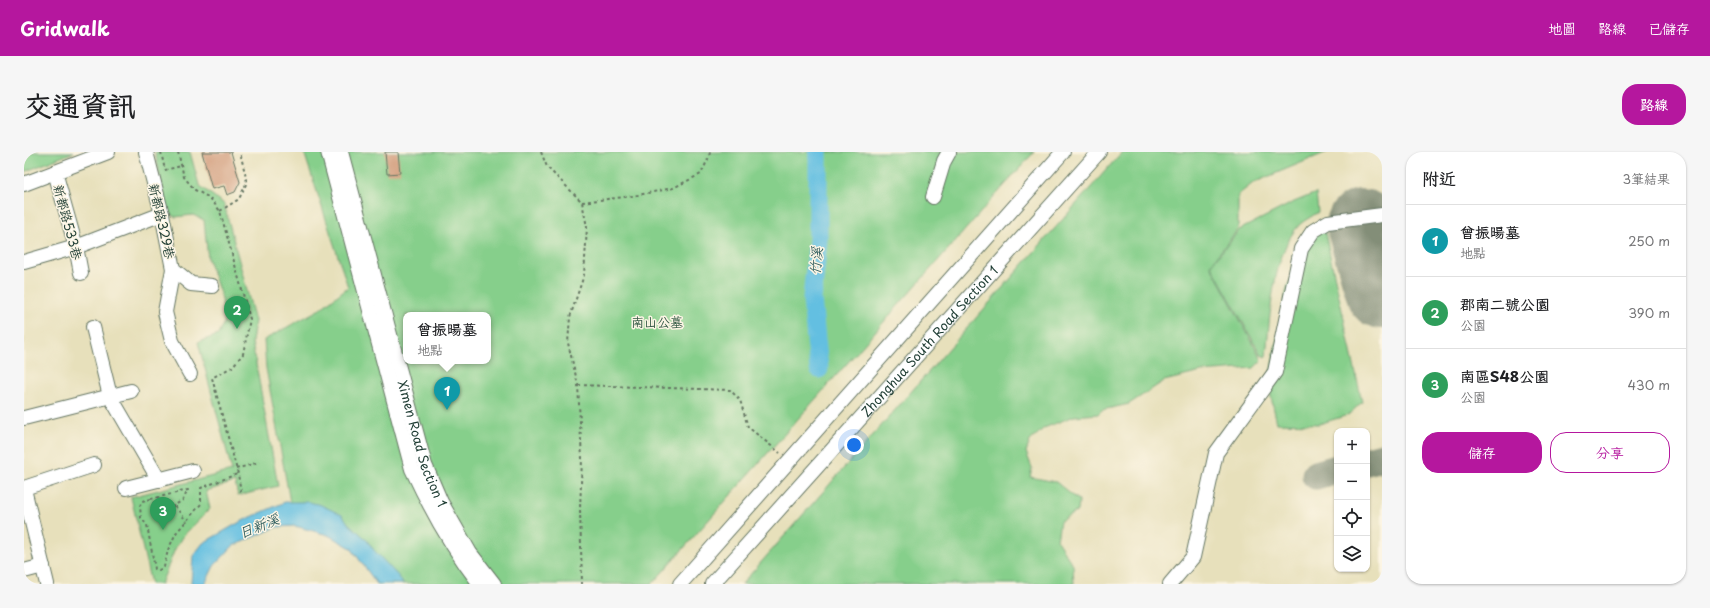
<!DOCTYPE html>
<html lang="zh-TW">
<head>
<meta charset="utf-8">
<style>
	body { margin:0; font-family:"Playpen Sans","LXGW WenKai TC",sans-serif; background:#f6f6f6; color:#202124 }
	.controls { position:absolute; right:12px; bottom:12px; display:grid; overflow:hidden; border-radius:8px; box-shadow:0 1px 3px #0004 }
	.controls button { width:36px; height:36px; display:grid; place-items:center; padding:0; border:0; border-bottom:1px solid #e0e0e0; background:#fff; color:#202124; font:20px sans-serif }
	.you { position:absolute; left:830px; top:293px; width:14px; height:14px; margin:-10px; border:3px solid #fff; border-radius:50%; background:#1a73e8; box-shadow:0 0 0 6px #1a73e833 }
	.badge { display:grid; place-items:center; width:26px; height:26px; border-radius:50%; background:#b5179e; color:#fff; font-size:13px; font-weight:700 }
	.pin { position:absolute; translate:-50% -33px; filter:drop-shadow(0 1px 2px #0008) }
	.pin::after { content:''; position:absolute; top:21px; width:14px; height:12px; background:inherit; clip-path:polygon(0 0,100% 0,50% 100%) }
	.popup { position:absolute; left:379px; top:160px; width:88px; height:52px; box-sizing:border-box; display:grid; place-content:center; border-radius:8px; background:#fff; filter:drop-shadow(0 1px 3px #0005); font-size:13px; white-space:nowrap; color:#757577 }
	.popup b { font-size:15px; color:#202124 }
	.popup::after { content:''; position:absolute; left:50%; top:100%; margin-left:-8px; border:8px solid transparent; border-top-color:#fff }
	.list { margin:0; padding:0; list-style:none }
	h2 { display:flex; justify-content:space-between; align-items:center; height:52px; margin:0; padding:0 16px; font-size:17px }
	h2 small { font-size:13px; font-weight:400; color:#757577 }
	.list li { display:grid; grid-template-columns:26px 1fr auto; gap:12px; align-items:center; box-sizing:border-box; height:72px; padding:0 16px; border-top:1px solid #e0e0e0 }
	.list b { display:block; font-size:15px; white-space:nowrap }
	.list p { margin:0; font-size:13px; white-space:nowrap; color:#757577 }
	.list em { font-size:13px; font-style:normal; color:#757577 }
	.actions { display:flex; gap:8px; padding:12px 16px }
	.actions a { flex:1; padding:9px 0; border:1px solid #b5179e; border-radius:16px; text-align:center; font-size:14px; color:#b5179e }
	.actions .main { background:#b5179e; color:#fff }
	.icon { flex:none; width:22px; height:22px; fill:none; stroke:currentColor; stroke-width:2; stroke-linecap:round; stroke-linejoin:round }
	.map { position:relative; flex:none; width:1358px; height:432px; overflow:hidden; border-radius:16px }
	header { display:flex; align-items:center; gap:24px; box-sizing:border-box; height:56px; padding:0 20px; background:#b5179e; color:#fff }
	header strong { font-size:19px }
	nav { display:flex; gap:22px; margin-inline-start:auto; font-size:14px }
	.intro { display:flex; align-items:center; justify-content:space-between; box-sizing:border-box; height:96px; padding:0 24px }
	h1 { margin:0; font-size:28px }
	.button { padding:10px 18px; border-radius:16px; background:#b5179e; color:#fff; font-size:14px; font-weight:700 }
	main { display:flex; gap:24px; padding:0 24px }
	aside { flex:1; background:#fff; border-radius:16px; box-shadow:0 1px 3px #0004 }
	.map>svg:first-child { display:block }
	.green { fill:#86cf8b; stroke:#528660; fill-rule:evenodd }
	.water { fill:#64bfe1; stroke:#427e8a }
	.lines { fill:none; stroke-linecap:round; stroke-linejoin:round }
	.river { stroke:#64bfe1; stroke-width:19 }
	.taxiway { stroke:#838e78; stroke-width:29 }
	.runway { stroke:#838e78; stroke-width:72 }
	.building { fill:#d29c7c }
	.minor-casing { stroke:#657663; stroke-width:16 }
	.path { stroke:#657663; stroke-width:2; stroke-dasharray:3 3; stroke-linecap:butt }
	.minor { stroke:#fff; stroke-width:14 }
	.labels { text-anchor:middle; stroke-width:3; stroke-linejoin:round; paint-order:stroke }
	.street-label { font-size:13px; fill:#1f3d34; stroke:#fcf5e5 }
	.park-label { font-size:13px; fill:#345a45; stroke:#fcf5e5 }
	.water-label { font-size:14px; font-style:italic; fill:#305e5f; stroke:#fcf5e5 }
</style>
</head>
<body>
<header>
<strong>Gridwalk</strong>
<nav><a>地圖</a><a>路線</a><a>已儲存</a></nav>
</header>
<div class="intro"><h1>交通資訊</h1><a class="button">路線</a></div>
<main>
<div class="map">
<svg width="1358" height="432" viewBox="0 0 1358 432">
	<rect width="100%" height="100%" fill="#fcf5e5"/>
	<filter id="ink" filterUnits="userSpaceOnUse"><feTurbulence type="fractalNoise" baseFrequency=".025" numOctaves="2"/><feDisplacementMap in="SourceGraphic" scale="8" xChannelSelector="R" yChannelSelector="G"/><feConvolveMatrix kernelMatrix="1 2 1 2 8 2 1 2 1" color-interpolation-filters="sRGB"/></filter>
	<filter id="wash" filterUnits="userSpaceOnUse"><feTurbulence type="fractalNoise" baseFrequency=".012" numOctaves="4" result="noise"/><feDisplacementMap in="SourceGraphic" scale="16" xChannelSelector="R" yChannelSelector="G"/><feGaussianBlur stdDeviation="0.9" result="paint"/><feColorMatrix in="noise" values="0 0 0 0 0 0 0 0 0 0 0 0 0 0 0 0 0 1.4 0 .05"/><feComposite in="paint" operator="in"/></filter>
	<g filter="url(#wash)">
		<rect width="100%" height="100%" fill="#e7e0bb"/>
		<!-- green -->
		<g class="green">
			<path d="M0 0H50L0 20Z"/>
			<path d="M131 0H166L175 33 200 52 231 169 228 190 254 334 214 344 211 330 182 339 186 357 158 385 151 397 137 432H127L107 345 208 319 174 190 194 183 200 170 198 147 184 107 180 68 169 63 151 65 143 59Z"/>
			<path d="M280 0H1010L628 432H367L335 389 268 361 242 216 240 188 296 157 324 135ZM382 163H464V209H382Z"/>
			<path d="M1098 0H1303L1229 31 1214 43V77L1186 113 1238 208 1230 216 1177 220 1140 229 1105 252 1078 258 1074 262 1050 264 1020 276 1006 289 1002 300 1008 316 1006 325 1032 330 1055 349 1054 359 1036 369 1033 389 1049 413 1050 432H718Z"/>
			<path d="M1292 41 1294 60C1289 64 1281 68 1276 72 1248 101 1246 166 1242 205L1237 203 1187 113 1215 78 1270 50Z"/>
			<path d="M1299 71 1338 250 1324 263 1295 272 1253 271 1244 232 1263 135Z"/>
		</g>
		<!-- water -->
		<path class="water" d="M261 350H285L297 353 318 363 325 372 342 387 349 397 375 425 379 432H353L327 396 304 383 271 374 253 375 209 394 190 414 181 432H167L169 404 179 391 216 370Z"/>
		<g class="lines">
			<!-- river -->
			<path class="river" d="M794 0V88L788 147 795 217"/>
			<!-- taxiway -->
			<g class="taxiway">
				<path d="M1343 309 1358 305"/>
				<path d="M1292 323 1313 317"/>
			</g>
			<!-- runway -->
			<path class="runway" d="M1338 73 1358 141"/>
		</g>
		<g id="blocks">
			<!-- building -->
			<g class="building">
				<path d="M178 0H207L216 30 211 40 203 43 200 34 188 37Z"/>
				<path d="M361 0H374L376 21 363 22Z"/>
			</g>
		</g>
	</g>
	<g filter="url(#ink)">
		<use href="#blocks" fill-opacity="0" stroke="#657663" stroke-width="1"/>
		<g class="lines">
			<defs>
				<g id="minor">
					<path d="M122 0 138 62 149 117 167 132 188 134"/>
					<path d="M304 0 388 317C407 358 428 396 456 432"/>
					<path id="s1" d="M317 0 401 313 417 350 446 401 470 432"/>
					<path d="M31 20 52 95 57 121"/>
					<path d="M0 32 84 0"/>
					<path d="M909 45 920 9 925 0"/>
					<path d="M0 110 52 95 138 62"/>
					<path d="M149 117 141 160 148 189 166 222"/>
					<path d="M69 175 86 244 135 328"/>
					<path d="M0 266 107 239"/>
					<path d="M0 336 70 313"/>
					<path d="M102 336 169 319"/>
					<path d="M0 337 23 432"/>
					<path d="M0 419 19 414"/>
					<path d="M656 432 1039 0"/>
					<path id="s2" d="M688 432 1075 0"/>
					<path d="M1146 432 1169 405 1192 301 1251 220 1277 97 1289 79 1304 70 1358 63"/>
				</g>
			</defs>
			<!-- minor casing -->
			<use href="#minor" class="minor-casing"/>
			<!-- path -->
			<g class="path">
				<path d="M137 0 141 18 157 14"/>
				<path d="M154 0 160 25 171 38 186 46 196 59 226 167 219 202 208 215 188 226 214 322 217 340"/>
				<path d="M517 0 523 15 558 50 563 75 560 123 546 165 544 191 554 233 558 307 556 357 558 432"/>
				<path d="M558 50 609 44 649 36 677 22 685 5 686 0"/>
				<path d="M196 59 215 47 223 30 216 0"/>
				<path d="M554 233 706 238 716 248 724 275 756 301"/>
				<path d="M212 317 235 310"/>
				<path d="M127 347 118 349 116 354 117 366 123 373 131 417 135 418 140 415 144 398 152 381 177 352V336L213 322"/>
				<path d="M131 352 127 347 164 338 159 348 148 355"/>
				<path d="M151 354 163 370"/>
			</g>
			<!-- minor -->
			<use href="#minor" class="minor"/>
		</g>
	</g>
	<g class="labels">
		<!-- street labels -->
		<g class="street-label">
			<text transform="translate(138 69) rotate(77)" y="5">新都路329巷</text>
			<text transform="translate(44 70) rotate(75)" y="5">新都路533巷</text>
			<text dy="5" stroke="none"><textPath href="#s2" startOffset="326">Zhonghua South Road Section 1</textPath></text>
			<text dy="5" stroke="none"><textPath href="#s1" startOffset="303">Ximen Road Section 1</textPath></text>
		</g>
		<!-- park labels -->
		<g class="park-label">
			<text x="633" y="175">南山公墓</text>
		</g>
		<!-- water labels -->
		<g class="water-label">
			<text transform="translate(792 109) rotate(-85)" y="5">竹溪</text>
			<text transform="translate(235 374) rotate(-22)" y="5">日新溪</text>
		</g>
	</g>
</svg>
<div class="controls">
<button>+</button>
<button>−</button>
<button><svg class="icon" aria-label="locate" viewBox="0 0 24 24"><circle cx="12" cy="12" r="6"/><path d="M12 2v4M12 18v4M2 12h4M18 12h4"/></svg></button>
<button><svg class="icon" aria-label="layers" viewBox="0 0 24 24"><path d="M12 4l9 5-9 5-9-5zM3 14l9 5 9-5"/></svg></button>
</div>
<div class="you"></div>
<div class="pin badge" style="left:423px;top:258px;background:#0f9aa8">1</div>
<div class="popup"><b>曾振暘墓</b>地點</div>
<div class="pin badge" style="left:213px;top:177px;background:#2e9e5b">2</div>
<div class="pin badge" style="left:139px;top:378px;background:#2e9e5b">3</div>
</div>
<aside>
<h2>附近<small>3筆結果</small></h2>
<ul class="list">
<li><span class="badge" style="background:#0f9aa8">1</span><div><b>曾振暘墓</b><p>地點</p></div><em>250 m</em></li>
<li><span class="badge" style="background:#2e9e5b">2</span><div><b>郡南二號公園</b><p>公園</p></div><em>390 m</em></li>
<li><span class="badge" style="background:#2e9e5b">3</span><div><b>南區S48公園</b><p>公園</p></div><em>430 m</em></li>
</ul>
<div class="actions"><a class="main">儲存</a><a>分享</a></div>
</aside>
</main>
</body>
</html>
